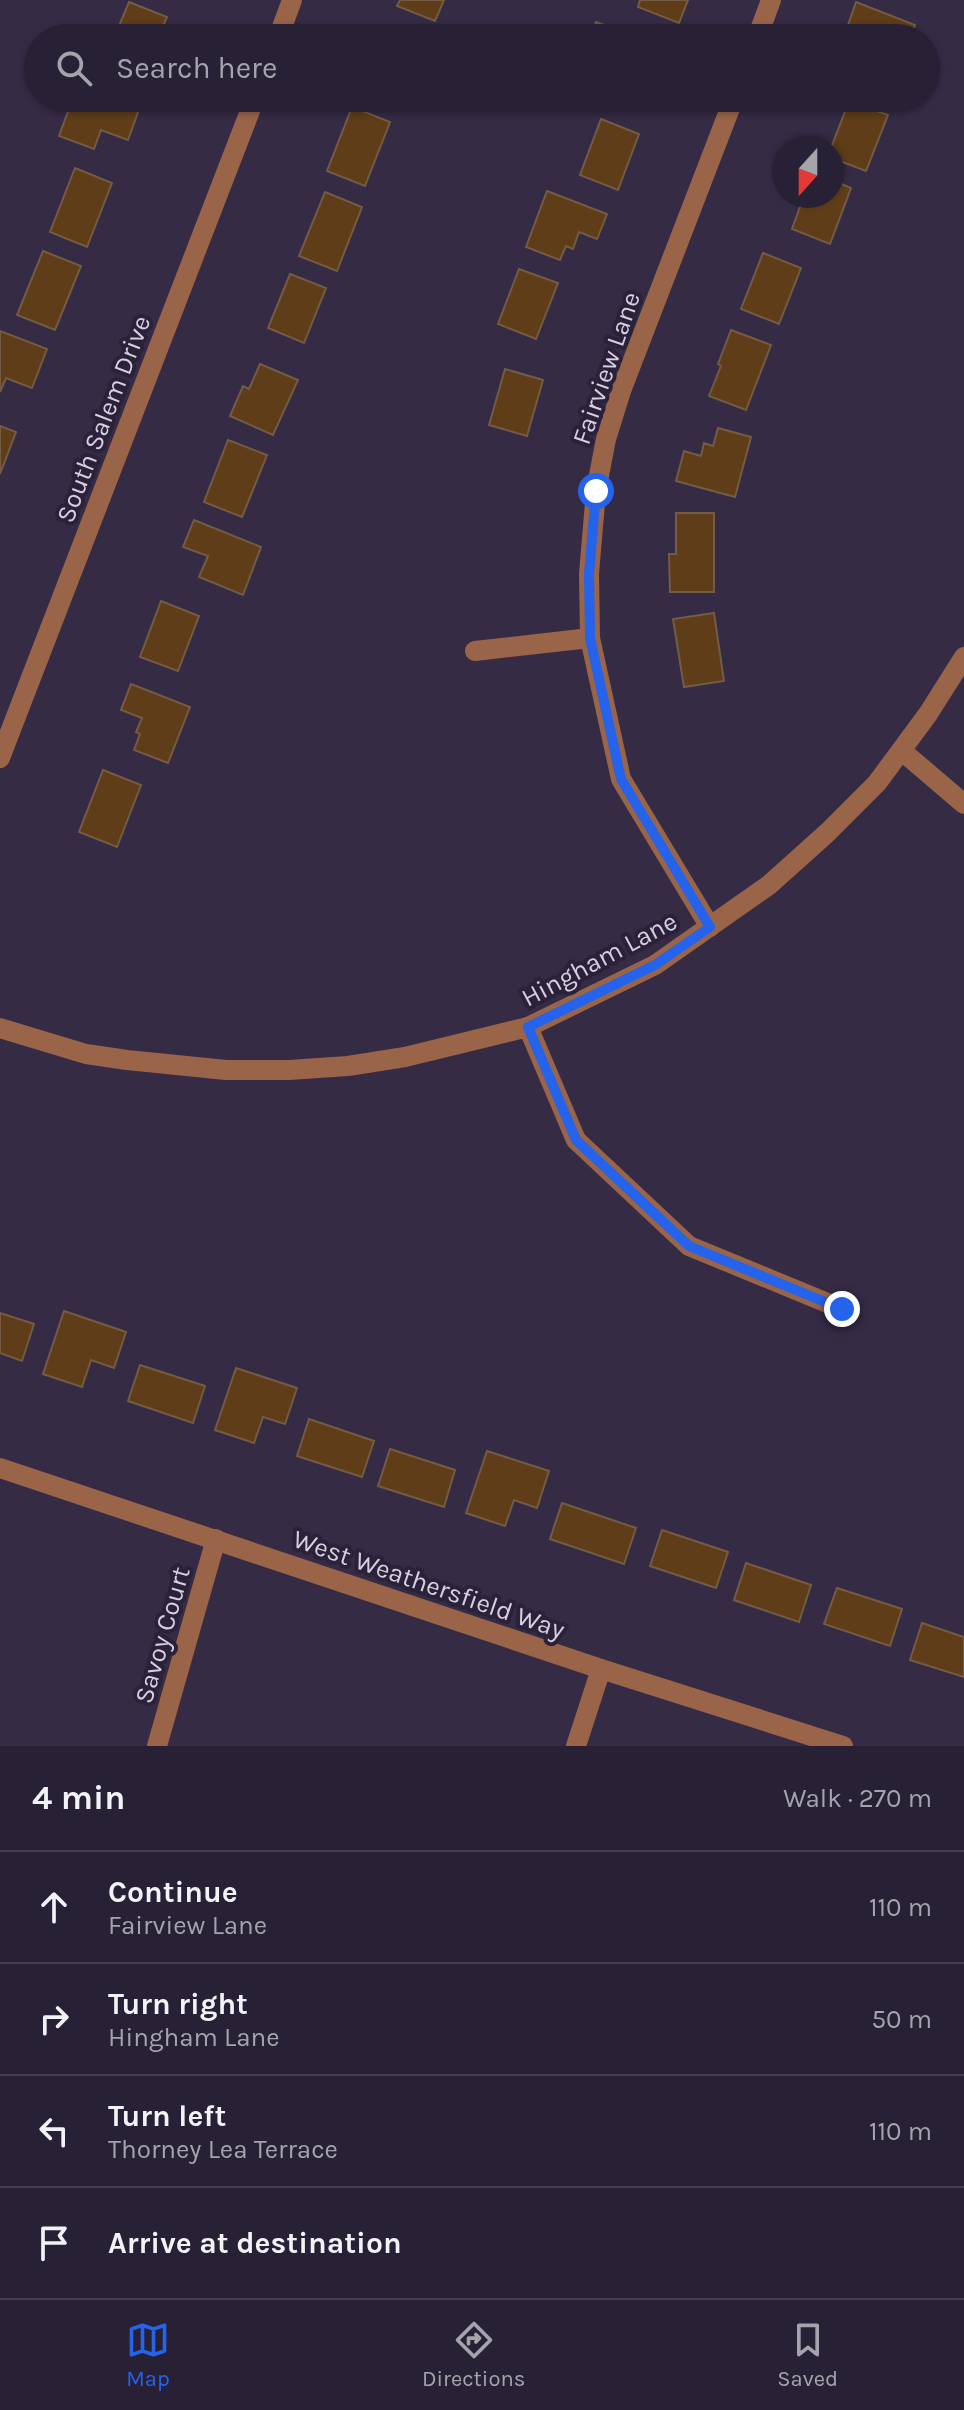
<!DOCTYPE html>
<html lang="en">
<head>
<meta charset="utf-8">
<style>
	body { margin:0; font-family:Karla,sans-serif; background:#30283c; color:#f1f3f6 }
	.compass { position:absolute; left:772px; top:136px; width:72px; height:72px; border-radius:50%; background:#282034; box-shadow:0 2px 6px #0004; rotate:201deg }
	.stop { position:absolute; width:24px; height:24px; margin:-18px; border:6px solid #2563eb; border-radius:50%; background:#fff }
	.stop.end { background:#2563eb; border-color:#fff; box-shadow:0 2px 8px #0008 }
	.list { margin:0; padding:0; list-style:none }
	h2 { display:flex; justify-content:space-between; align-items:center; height:104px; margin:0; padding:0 32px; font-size:34px }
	h2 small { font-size:26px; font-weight:400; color:#a5a3ac }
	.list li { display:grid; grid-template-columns:52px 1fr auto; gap:24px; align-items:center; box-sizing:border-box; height:112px; padding:0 32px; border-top:2px solid #443e4f }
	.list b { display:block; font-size:30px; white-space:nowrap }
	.list p { margin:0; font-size:26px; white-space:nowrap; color:#a5a3ac }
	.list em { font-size:26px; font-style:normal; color:#a5a3ac }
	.icon { flex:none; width:44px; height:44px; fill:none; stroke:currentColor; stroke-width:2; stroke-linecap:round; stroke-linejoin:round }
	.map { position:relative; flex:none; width:964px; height:1746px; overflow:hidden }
	.search { position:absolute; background:#282034; box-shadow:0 2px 6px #0004; left:24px; right:24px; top:24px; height:88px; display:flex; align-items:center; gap:20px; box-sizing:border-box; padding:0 28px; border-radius:44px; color:#a5a3ac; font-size:30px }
	.sheet { height:552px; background:#282034 }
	nav { display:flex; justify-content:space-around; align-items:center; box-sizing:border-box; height:112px; border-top:2px solid #443e4f; background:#282034; font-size:22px; color:#a5a3ac }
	nav a { display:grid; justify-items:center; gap:4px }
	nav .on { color:#2563eb }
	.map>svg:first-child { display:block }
	.building { fill:#5f3d18; stroke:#735b44; stroke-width:2 }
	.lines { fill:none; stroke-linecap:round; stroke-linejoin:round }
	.minor { stroke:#9a6449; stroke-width:20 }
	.route { stroke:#2563eb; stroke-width:10 }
	.labels { text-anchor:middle; stroke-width:8; stroke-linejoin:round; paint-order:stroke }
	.street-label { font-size:26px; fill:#d5cfe0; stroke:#2b223a }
</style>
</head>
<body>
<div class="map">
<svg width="964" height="1746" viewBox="0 0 964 1746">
	<rect width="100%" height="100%" fill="#352b45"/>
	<!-- building -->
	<g class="building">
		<path d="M400 0H444L435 21 397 6Z"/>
		<path d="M640 0H688L679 23 638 7Z"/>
		<path d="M129 2 167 17 158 38H114Z"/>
		<path d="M856 2 915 25 910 38H866V36L847 28Z"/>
		<path d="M596 22 639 38H591Z"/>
		<path d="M387 25 421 38H382Z"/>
		<path d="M73 98H135L142 101 128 140 101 130 94 149 59 136Z"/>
		<path d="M849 101 888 115 866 171 832 158 831 148Z"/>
		<path d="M352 107 390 122 365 186 327 171Z"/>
		<path d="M601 119 639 134 618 190 580 175Z"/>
		<path d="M75 168 112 183 87 247 50 232Z"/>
		<path d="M832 180 851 188 830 244 792 229 804 196H832Z"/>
		<path d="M547 191 607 214 597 239 579 232 573 249 566 246 560 260 526 247Z"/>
		<path d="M325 192 362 207 337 271 299 256Z"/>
		<path d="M43 251 81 266 55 330 17 315Z"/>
		<path d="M763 253 801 268 779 324 741 309Z"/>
		<path d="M519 269 558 283 536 339 498 324Z"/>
		<path d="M290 274 326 288 304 343 268 328Z"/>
		<path d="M731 330 771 345 746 410 709 396 721 366 718 364Z"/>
		<path d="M0 331 47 349 32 388 6 378 0 392Z"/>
		<path d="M260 364 298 380 273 435 230 416 243 386 249 389Z"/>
		<path d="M505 369 543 380 527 436 489 425Z"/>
		<path d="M0 426 16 432 0 474Z"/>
		<path d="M718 428 751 437 735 497 676 481 684 451 701 456 704 443 713 446Z"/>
		<path d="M228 440 267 455 242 517 204 502Z"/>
		<path d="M676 513H714V592H670L669 554H676Z"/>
		<path d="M194 520 261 547 243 595 199 577 208 556 183 547Z"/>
		<path d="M161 601 199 616 178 671 140 657Z"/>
		<path d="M714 613 724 681 684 687 673 619Z"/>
		<path d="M131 684 190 707 168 763 134 750 140 734 136 732 142 718 121 710Z"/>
		<path d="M103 770 141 785 117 847 79 832Z"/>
		<path d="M64 1311 126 1332 114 1368 91 1360 82 1387 43 1374Z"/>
		<path d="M0 1313 34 1324 22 1361 0 1353Z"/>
		<path d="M140 1365 205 1386 193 1423 128 1401Z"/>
		<path d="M236 1368 297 1388 285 1424 263 1417 254 1443 215 1430Z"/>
		<path d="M309 1419 374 1441 362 1477 297 1456Z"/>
		<path d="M390 1449 455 1470 444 1507 378 1486Z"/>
		<path d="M487 1451 549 1471 537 1508 514 1500 505 1526 466 1513Z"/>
		<path d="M562 1503 636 1528 624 1564 550 1539Z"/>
		<path d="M662 1530 728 1552 716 1588 650 1566Z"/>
		<path d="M746 1563 811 1585 799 1622 734 1600Z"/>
		<path d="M837 1588 902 1609 890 1646 824 1624Z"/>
		<path d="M922 1623 964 1637V1677L910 1660Z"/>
	</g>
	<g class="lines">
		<!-- minor -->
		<g class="minor">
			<path d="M278 38 292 0"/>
			<path d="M757 38 771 0"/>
			<path d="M475 651 590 638"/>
			<path d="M902 751 964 804"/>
			<path d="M0 758 255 98"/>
			<path d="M710 927 621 779 590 638 589 574 596 491 606 439 621 391 734 98"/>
			<path d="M528 1027 576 1140 689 1246 842 1309"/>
			<path d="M0 1028 86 1054 127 1060 226 1070H289L348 1066 405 1057 528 1027 655 965 769 885 827 833 877 783 928 714 964 657"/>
			<path d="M0 1468 601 1669 843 1746"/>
			<path d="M157 1746 216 1539"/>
			<path d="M576 1746 601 1669"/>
		</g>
	</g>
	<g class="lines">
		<!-- route -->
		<path class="route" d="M596 491 589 574 590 638 621 779 710 927 655 965 528 1027 576 1140 689 1246 842 1309"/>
	</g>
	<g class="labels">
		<!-- street labels -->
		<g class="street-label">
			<text transform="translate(606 368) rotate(-71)" y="9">Fairview Lane</text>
			<text transform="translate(103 419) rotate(-69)" y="9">South Salem Drive</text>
			<text transform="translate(599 959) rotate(-28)" y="9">Hingham Lane</text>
			<text transform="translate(429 1584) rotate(19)" y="9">West Weathersfield Way</text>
			<text transform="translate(162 1635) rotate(-74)" y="9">Savoy Court</text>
		</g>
	</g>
</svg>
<svg class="compass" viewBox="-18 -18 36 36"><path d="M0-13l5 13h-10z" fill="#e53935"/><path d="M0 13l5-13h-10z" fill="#a5a3ac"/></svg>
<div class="stop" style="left:596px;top:491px"></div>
<div class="stop end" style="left:842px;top:1309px"></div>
<div class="search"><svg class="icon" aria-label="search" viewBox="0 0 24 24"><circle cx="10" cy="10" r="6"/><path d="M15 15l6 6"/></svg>Search here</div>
</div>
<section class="sheet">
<h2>4 min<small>Walk · 270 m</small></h2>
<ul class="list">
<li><svg class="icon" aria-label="ahead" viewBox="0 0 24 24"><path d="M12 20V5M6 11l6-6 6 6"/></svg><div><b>Continue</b><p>Fairview Lane</p></div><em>110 m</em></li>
<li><svg class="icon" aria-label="right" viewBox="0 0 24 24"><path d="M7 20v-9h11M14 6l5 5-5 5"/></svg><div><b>Turn right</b><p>Hingham Lane</p></div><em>50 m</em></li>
<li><svg class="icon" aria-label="left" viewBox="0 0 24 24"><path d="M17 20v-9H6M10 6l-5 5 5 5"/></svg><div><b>Turn left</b><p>Thorney Lea Terrace</p></div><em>110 m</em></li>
<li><svg class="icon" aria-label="arrive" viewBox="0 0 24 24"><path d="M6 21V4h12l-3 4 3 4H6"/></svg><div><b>Arrive at destination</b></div></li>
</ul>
</section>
<nav>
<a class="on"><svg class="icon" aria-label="map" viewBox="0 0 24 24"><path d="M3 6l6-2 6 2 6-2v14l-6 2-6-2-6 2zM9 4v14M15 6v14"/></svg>Map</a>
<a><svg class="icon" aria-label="directions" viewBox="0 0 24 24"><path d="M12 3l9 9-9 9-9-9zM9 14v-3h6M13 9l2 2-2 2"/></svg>Directions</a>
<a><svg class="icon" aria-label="saved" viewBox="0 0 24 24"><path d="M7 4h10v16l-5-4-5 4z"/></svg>Saved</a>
</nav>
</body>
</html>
